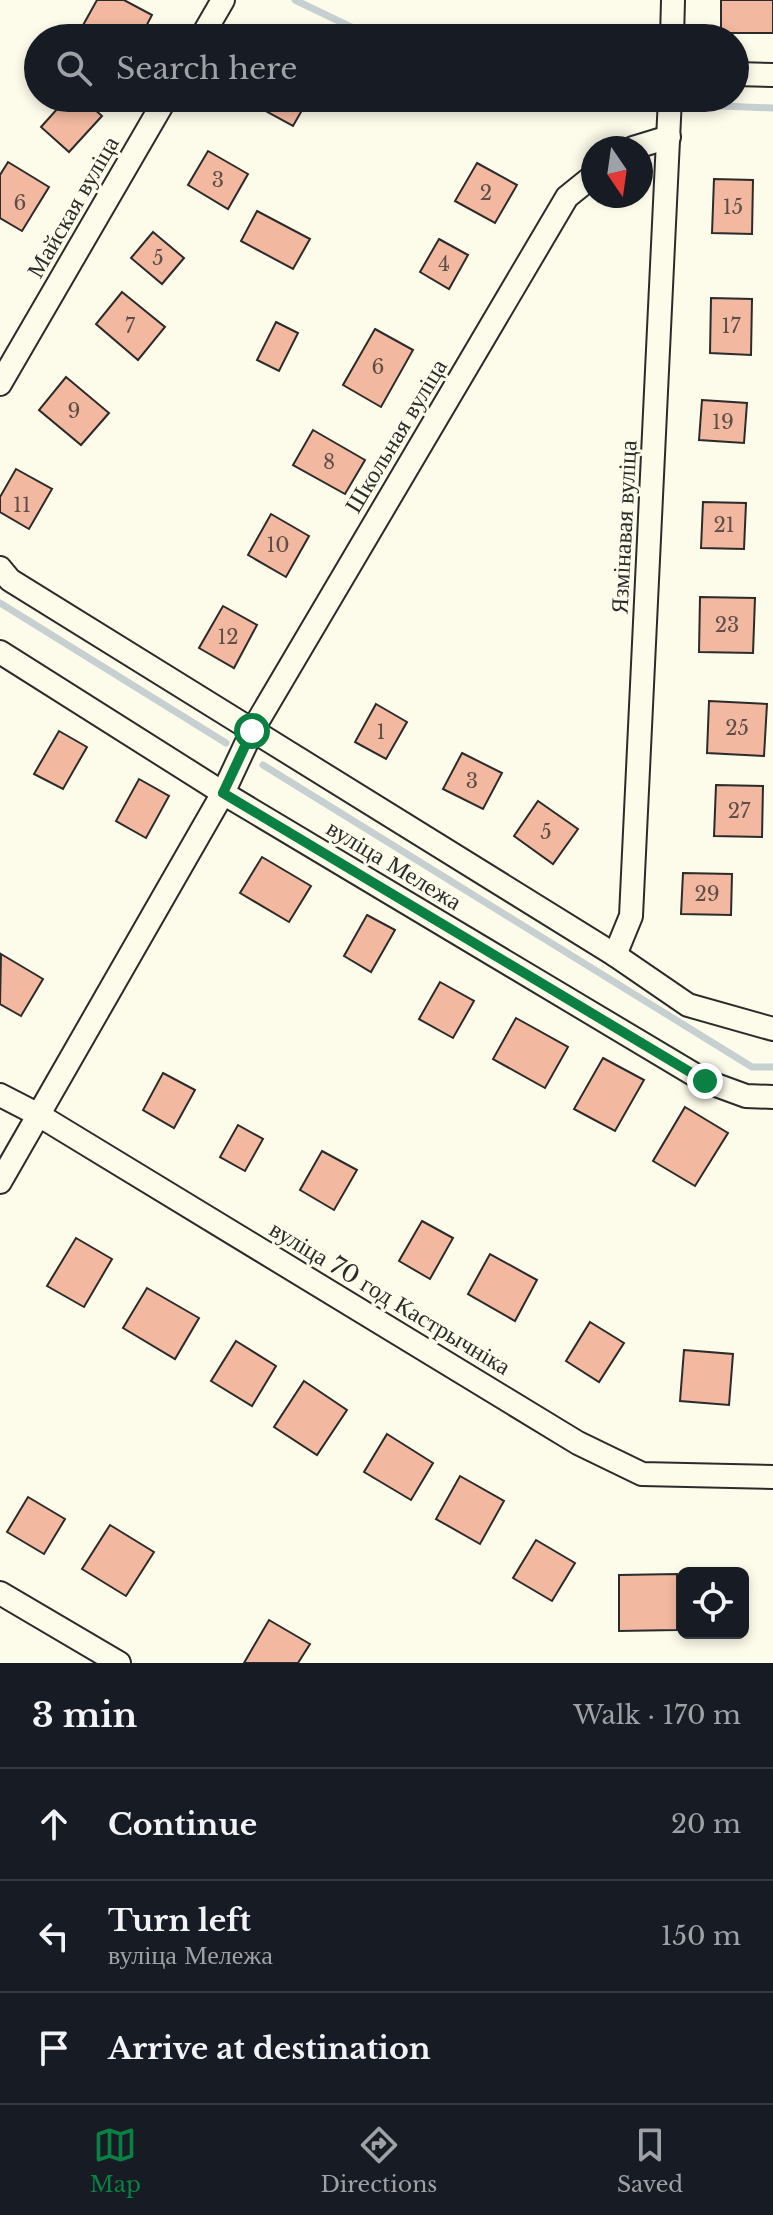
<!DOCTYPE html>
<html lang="en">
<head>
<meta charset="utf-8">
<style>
	body { margin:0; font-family:"Libre Baskerville",serif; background:#242831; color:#f1f3f6 }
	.controls { position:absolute; right:24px; bottom:24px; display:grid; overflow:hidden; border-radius:12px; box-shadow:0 4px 12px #0003 }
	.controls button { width:72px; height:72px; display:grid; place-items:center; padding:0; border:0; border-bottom:2px solid #363941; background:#171b24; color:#f1f3f6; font:40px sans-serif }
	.compass { position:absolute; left:581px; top:136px; width:72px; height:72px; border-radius:50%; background:#171b24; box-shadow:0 4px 12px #0003; rotate:167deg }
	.stop { position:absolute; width:24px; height:24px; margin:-18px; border:6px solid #0b8043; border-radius:50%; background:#fff }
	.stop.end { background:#0b8043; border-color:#fff; box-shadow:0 2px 8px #0008 }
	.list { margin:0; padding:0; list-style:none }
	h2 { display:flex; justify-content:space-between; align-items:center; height:104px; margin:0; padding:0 32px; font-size:34px }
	h2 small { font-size:26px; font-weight:400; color:#9ea1a6 }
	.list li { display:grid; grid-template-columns:52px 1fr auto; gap:24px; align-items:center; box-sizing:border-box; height:112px; padding:0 32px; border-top:2px solid #363941 }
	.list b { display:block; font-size:30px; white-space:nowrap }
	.list p { margin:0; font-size:26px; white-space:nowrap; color:#9ea1a6 }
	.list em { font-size:26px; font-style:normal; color:#9ea1a6 }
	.icon { flex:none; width:44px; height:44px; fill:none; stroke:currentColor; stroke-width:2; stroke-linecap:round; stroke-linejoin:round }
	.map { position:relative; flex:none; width:773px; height:1663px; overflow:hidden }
	.search { position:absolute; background:#171b24; box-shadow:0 4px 12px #0003; left:24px; right:24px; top:24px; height:88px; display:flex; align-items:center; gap:20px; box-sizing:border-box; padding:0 28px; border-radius:44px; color:#9ea1a6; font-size:30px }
	.sheet { height:440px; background:#171b24 }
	nav { display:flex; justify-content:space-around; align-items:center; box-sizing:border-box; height:112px; border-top:2px solid #363941; background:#171b24; font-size:22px; color:#9ea1a6 }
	nav a { display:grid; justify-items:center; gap:4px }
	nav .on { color:#0b8043 }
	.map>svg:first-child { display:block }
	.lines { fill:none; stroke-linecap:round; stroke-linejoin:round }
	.stream { stroke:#c7d0d0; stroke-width:7 }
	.building { fill:#f2b8a0; stroke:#2b2b2b; stroke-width:2 }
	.minor-casing { stroke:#2b2b2b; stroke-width:26 }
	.minor { stroke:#fdfbea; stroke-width:22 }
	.route { stroke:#0b8043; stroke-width:10 }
	.labels { text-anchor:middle; stroke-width:6; stroke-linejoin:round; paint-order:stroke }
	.number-label { font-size:20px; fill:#5d4e48 }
	.street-label { font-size:24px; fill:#2b2b2b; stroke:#fdfbea }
</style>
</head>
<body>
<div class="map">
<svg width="773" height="1663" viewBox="0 0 773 1663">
	<rect width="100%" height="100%" fill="#fdfbea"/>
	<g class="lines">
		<!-- stream -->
		<g class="stream">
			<path d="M295 0 374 38"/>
			<path d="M543 98 647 104"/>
			<path d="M697 105 773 108"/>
			<path d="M0 603 226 743"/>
			<path d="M263 765 752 1067H773"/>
		</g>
	</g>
	<!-- building -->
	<g class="building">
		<path d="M97 0H124L152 15 140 38H80L77 36Z"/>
		<rect x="721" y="0" width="52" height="33"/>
		<path d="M67 98H82L102 116 69 152 41 127Z"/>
		<path d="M254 98H309L293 126 251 103Z"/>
		<path d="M208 151 248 174 228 209 188 185Z"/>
		<path d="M8 162 49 187 22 231 0 218V175Z"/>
		<path d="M477 163 517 185 495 223 455 201Z"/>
		<path d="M714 179 753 180 752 234 712 233Z"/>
		<path d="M257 211 310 239 293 269 241 241Z"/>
		<path d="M153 232 184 258 162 284 131 258Z"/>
		<path d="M439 239 468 255 449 289 420 272Z"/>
		<path d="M122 292 165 327 138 360 96 324Z"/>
		<path d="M711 298 752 299 751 355 710 353Z"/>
		<path d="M276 322 298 333 279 371 257 360Z"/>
		<path d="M375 329 413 350 381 407 343 385Z"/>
		<path d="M66 377 109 413 81 445 39 410Z"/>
		<path d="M702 400 747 403 744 443 699 440Z"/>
		<path d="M313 430 365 460 345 494 293 465Z"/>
		<path d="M16 469 52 489 29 529 0 512V497Z"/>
		<path d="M703 502 746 503 744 549 701 548Z"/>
		<path d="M271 514 309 536 286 577 248 555Z"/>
		<path d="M700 597 755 598 753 653 699 652Z"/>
		<path d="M223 606 257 625 234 668 199 648Z"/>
		<path d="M709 701 767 704 764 756 707 753Z"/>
		<path d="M376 704 407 722 386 759 355 742Z"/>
		<path d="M59 731 87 747 63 789 34 774Z"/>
		<path d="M462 753 502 773 483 809 443 789Z"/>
		<path d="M139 779 169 796 146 838 116 821Z"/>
		<path d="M716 785 763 786 762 837 714 836Z"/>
		<path d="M538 801 578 829 553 864 514 836Z"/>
		<path d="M262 857 311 886 289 922 240 893Z"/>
		<path d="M683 873 732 874 731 915 681 914Z"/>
		<path d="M367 915 395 930 371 972 344 956Z"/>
		<path d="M1 954 43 979 21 1016 0 1004Z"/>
		<path d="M440 982 474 1001 453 1038 419 1019Z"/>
		<path d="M516 1018 568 1047 545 1088 493 1059Z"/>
		<path d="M603 1058 644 1080 615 1131 574 1109Z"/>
		<path d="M163 1073 195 1090 174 1128 143 1110Z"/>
		<path d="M685 1107 728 1133 695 1186 653 1161Z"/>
		<path d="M238 1125 263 1139 245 1171 220 1157Z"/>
		<path d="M322 1151 357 1170 334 1210 300 1190Z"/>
		<path d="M422 1221 453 1238 430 1279 399 1261Z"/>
		<path d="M76 1238 112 1259 84 1307 47 1286Z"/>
		<path d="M490 1254 537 1280 515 1321 468 1294Z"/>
		<path d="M147 1288 199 1318 175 1359 123 1328Z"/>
		<path d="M590 1322 624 1343 599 1382 566 1361Z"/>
		<path d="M236 1341 276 1366 252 1406 211 1381Z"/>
		<path d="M684 1350 733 1354 729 1405 680 1401Z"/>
		<path d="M304 1381 347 1410 317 1455 274 1427Z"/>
		<path d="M387 1434 433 1463 411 1500 364 1472Z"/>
		<path d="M460 1476 504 1501 480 1544 436 1519Z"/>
		<path d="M28 1497 65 1519 44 1554 7 1532Z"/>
		<path d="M110 1525 154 1552 126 1596 82 1569Z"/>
		<path d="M536 1540 575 1563 552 1601 513 1578Z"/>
		<path d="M677 1574V1630L619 1631V1575Z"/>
		<path d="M269 1620 310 1644 298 1663H244Z"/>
	</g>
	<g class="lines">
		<defs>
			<g id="minor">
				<path d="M201 38 223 0"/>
				<path d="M672 38 673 0"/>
				<path d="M735 74 773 75"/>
				<path d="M633 148 669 137"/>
				<path d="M0 384 166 98"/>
				<path d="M0 568 10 580 615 955 688 1005 773 1029"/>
				<path d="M0 652 223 793 705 1081 746 1096 773 1097"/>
				<path d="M615 955 631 916 670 98"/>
				<path d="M0 1095 37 1114 578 1443 642 1474 773 1477"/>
				<path d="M0 1182 223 793 252 731 567 197 593 176"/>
				<path d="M0 1593 119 1663"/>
			</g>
		</defs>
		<!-- minor casing -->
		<use href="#minor" class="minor-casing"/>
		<!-- minor -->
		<use href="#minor" class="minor"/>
	</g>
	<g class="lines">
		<!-- route -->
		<path class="route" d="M252 731 223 793 705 1081"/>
	</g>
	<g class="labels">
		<!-- number labels -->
		<g class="number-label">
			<text x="218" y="187">3</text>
			<text x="486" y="200">2</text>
			<text x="20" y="210">6</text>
			<text x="733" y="214">15</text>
			<text x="158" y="265">5</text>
			<text x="444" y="271">4</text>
			<text x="130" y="333">7</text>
			<text x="731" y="333">17</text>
			<text x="378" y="374">6</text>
			<text x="74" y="418">9</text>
			<text x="723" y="429">19</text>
			<text x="329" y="469">8</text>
			<text x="22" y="512">11</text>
			<text x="724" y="532">21</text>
			<text x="278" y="552">10</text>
			<text x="727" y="632">23</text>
			<text x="228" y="644">12</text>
			<text x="737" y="735">25</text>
			<text x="381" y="739">1</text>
			<text x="472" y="788">3</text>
			<text x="739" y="818">27</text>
			<text x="546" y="839">5</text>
			<text x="707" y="901">29</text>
		</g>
		<!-- street labels -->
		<g class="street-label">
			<text transform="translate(73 207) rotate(-60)" y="8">Майская вуліца</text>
			<text transform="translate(396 436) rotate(-59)" y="8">Школьная вуліца</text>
			<text transform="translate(624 527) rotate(-87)" y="8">Язмінавая вуліца</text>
			<text transform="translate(394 865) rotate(31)" y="8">вуліца Мележа</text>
			<text transform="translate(390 1298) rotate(31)" y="8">вуліца 70 год Кастрычніка</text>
		</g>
	</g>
</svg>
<div class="controls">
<button><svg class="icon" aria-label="locate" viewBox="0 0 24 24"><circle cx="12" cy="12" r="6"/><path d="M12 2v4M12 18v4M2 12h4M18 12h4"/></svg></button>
</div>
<svg class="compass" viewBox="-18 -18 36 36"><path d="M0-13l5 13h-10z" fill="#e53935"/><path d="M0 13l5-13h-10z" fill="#9ea1a6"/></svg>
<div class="stop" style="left:252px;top:731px"></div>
<div class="stop end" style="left:705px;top:1081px"></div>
<div class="search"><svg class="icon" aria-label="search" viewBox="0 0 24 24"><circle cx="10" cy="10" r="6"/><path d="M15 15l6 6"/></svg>Search here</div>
</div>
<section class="sheet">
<h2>3 min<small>Walk · 170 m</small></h2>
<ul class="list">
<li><svg class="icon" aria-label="ahead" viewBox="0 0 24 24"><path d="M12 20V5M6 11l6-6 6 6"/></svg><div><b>Continue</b></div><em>20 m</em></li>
<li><svg class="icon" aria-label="left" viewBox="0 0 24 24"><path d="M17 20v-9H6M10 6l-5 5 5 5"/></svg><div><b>Turn left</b><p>вуліца Мележа</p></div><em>150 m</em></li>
<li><svg class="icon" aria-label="arrive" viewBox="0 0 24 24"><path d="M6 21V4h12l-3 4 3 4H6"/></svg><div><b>Arrive at destination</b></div></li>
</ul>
</section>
<nav>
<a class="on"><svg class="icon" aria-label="map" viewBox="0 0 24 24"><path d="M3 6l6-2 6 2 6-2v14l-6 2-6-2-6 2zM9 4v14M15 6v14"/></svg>Map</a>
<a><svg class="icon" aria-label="directions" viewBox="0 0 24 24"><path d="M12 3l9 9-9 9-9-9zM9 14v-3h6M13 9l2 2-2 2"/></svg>Directions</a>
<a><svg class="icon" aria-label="saved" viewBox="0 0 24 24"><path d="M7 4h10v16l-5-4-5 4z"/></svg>Saved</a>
</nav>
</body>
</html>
